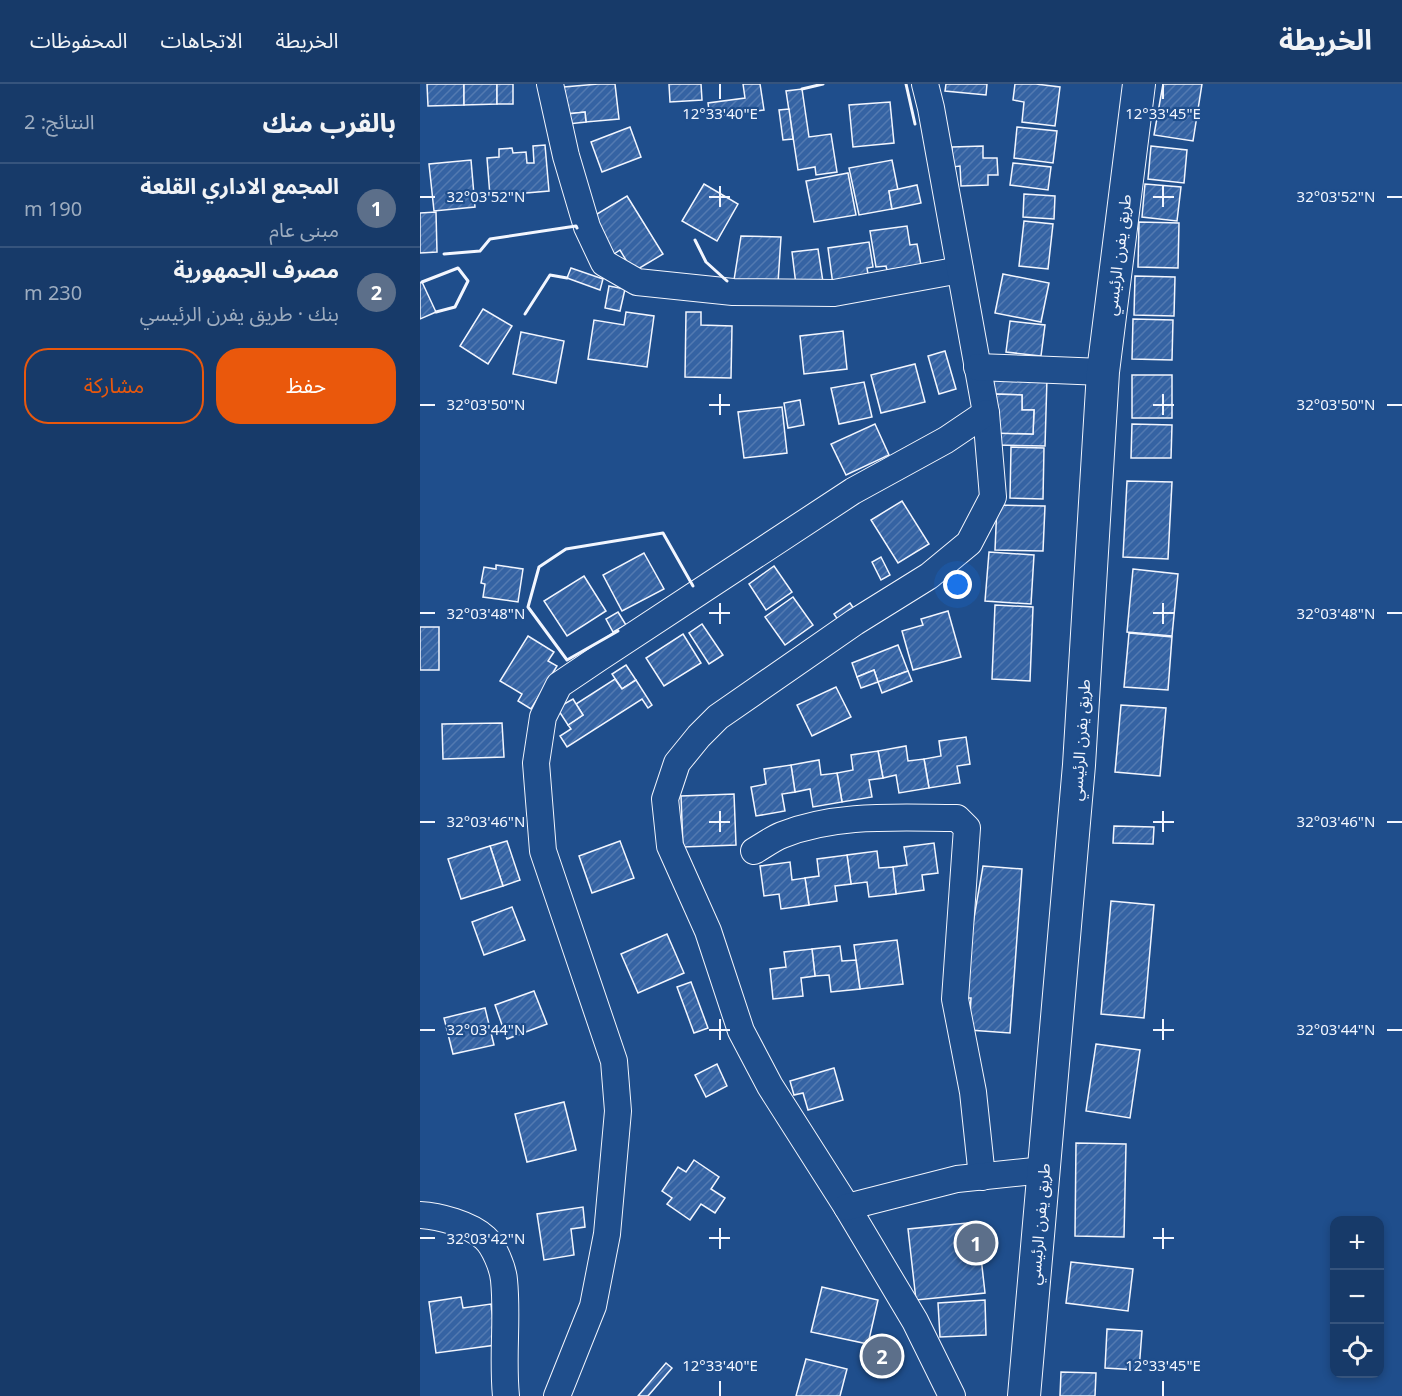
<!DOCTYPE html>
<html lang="ar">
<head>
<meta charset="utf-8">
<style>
	body { margin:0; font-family:"Noto Sans","Noto Sans Arabic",sans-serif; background:#20416f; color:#f1f3f6; direction:rtl }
	.controls { position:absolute; right:18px; bottom:18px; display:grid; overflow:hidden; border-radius:12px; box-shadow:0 3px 9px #0003 }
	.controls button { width:54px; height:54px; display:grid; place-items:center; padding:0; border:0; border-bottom:2px solid #36547d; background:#173a69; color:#f1f3f6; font:30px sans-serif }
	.you { position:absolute; left:538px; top:501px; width:21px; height:21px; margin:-15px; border:4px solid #fff; border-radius:50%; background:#1a73e8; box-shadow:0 0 0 9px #1a73e833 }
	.badge { display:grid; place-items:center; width:39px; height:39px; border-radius:50%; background:#ea580c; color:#fff; font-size:20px; font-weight:700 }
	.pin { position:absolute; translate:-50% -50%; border:3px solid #fff; box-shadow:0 2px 6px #0006 }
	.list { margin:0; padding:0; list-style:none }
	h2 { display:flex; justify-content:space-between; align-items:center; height:78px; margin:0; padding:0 24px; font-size:26px }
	h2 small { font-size:20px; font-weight:400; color:#9eadc0 }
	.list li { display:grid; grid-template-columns:39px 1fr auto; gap:18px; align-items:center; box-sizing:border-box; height:84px; padding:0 24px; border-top:2px solid #36547d }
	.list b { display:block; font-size:22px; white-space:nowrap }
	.list p { margin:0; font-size:20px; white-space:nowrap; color:#9eadc0 }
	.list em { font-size:20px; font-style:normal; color:#9eadc0 }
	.actions { display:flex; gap:12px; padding:18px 24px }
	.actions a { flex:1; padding:14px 0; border:2px solid #ea580c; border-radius:24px; text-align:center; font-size:21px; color:#ea580c }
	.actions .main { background:#ea580c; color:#fff }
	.icon { flex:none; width:33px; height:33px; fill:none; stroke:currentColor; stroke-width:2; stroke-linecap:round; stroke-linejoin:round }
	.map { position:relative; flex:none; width:982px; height:1312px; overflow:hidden; direction:ltr }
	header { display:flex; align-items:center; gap:36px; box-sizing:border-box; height:84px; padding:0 30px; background:#173a69; border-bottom:2px solid #36547d }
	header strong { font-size:28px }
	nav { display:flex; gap:33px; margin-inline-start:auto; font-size:21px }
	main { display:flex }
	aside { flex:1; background:#173a69 }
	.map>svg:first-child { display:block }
	.building { fill:url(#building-hatch); stroke:#f2f6ff; stroke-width:1.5 }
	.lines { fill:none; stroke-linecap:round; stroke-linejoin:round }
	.minor-casing { stroke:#f2f6ff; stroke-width:28 }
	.major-casing { stroke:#f2f6ff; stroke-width:34 }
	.minor { stroke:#1f4e8c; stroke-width:26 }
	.major { stroke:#1f4e8c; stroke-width:32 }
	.wall { stroke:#f2f6ff; stroke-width:3 }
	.ticks { fill:none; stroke:#f2f6ff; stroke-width:2 }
	.labels { text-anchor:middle; stroke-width:4.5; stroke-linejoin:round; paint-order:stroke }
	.street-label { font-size:16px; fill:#f2f6ff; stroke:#1f4e8c }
	.ticks-label { font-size:15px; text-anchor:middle; fill:#f2f6ff; stroke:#1f4e8c; stroke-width:4.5; stroke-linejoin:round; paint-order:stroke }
</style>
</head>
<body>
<header>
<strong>الخريطة</strong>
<nav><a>الخريطة</a><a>الاتجاهات</a><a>المحفوظات</a></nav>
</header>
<main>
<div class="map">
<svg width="982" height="1312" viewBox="0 0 982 1312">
	<defs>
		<pattern id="building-hatch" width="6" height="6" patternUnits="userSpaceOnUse" patternTransform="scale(1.5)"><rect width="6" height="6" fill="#3563a3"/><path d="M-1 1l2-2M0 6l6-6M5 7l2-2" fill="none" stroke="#537ab1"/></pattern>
	</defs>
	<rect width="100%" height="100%" fill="#1f4e8c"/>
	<!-- building -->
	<g class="building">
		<path d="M7 0H44V21L8 22Z"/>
		<path d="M44 0H77V20L44 21Z"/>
		<rect x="77" y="0" width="16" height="20"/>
		<path d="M178 0H195L199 35 166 38 165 28 147 30 144 3Z"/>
		<path d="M249 0H281L282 16 250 18Z"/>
		<path d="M323 0H340L344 26 290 33 288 19 325 14Z"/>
		<path d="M526 0H567L566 11 525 7Z"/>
		<path d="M595 0H616L640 3 635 42 602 38 604 18 593 16Z"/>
		<path d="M743 0H782L773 57 734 51Z"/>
		<path d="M382 5 389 53 411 50 417 88 396 91 395 83 378 86 366 7Z"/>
		<path d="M470 18 474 59 433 63 429 21Z"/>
		<path d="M369 25 373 55 363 56 359 26Z"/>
		<path d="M165 28 166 38 148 40 147 30Z"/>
		<path d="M210 43 221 73 182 88 171 58Z"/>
		<path d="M597 43 637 47 633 79 594 74Z"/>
		<path d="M125 61 129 107 70 112 67 74 79 73V65L92 64 93 69 106 68 107 79H114L113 62Z"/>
		<path d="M563 62V74H577L578 91H568V101L541 102 540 82 533 83 532 63Z"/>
		<path d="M731 62 767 66 764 99 728 95Z"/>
		<path d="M51 76 55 123 14 127 9 80Z"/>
		<path d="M472 76 478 106 469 107 472 125 439 131 429 84Z"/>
		<path d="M593 79 631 83 628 106 590 101Z"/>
		<path d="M428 89 436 131 394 138 386 97Z"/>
		<path d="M284 100 318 120 297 157 262 137Z"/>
		<path d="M725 100 761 103 757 137 722 133Z"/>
		<path d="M497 101 501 119 472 125 469 107Z"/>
		<path d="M604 110 635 112 634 135 603 133Z"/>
		<path d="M207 112 243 170 213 188 200 166 194 170 172 133Z"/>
		<path d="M16 128 17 168 0 169V129Z"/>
		<path d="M604 137 633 140 628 185 599 182Z"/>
		<path d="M719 138 759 139 758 184 718 183Z"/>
		<path d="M487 142 490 161 497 160 501 181 467 186 466 182 456 183 450 147Z"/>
		<path d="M321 152 361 153 358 199 314 196Z"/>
		<path d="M449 158 453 183 447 184 449 196 413 201 408 164Z"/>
		<path d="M398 165 403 198 376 201 372 168Z"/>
		<path d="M151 184 183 195 180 206 147 194Z"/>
		<path d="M583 190 629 199 621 238 575 229Z"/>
		<path d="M715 192 755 193 754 232 714 231Z"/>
		<path d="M2 198 16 228 0 235V199Z"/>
		<path d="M189 202 205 205 200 227 185 224Z"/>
		<path d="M63 225 92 242 68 280 40 262Z"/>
		<path d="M206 228 234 232 227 283 168 275 174 236 204 241Z"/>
		<path d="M266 228H281V241L312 242 311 294 265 293Z"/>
		<path d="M713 235 753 236 752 276 712 275Z"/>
		<path d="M590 237 625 241 621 272 586 268Z"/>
		<path d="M423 247 427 285 384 290 380 252Z"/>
		<path d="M101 248 144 257 136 299 93 290Z"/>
		<path d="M525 267 536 305 519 310 508 272Z"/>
		<path d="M495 280 505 318 461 329 451 291Z"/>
		<rect x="712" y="291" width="40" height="43"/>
		<path d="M572 293 627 294 625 362 577 361V349L613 350 614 326H602V311L572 310Z"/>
		<path d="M444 298 452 333 419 340 411 304Z"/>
		<path d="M572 310 602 311V326H614L613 350 571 349Z"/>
		<path d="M380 316 384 341 368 344 364 319Z"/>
		<path d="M362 323 367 369 324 374 318 328Z"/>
		<path d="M455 340 469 371 426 391 411 360Z"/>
		<path d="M712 340 752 341 751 374H711Z"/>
		<path d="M591 363 624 364 623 415 590 414Z"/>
		<path d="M707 397 752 398 748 475 703 473Z"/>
		<path d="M482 417 509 460 478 479 451 436Z"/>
		<path d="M577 421 625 422 623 467 575 466Z"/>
		<path d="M569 468 614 471 611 520 565 517Z"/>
		<path d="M224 469 244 505 202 527 183 491Z"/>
		<path d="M461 473 470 491 461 496 452 478Z"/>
		<path d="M76 481 103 485 98 518 63 513 65 500 61 499 64 483 76 485Z"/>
		<path d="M354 482 372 508 346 526 329 500Z"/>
		<path d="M713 485 758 490 752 552 707 548Z"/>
		<path d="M164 492 186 527 147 552 124 517Z"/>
		<path d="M373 513 393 541 365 561 345 533Z"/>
		<path d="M430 519 436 528 420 539 414 530Z"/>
		<path d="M575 521 613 523 610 597 572 595Z"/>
		<path d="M528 527 541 573 493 586 482 547 503 541 501 535Z"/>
		<path d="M198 528 206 541 193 548 186 535Z"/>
		<path d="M282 540 303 571 289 580 269 549Z"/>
		<rect x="0" y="543" width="19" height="43"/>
		<path d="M709 549 752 553 748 606 704 603Z"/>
		<path d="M263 550 281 579 244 602 226 574Z"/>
		<path d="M108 552 134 568 128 577 137 582 111 625 98 617 102 610 80 597Z"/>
		<path d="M478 561 488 587 458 598 454 586 437 593 432 579Z"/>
		<path d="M206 581 216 596 202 605 192 590Z"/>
		<path d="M454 586 458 598 441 604 437 593Z"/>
		<path d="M488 587 492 597 462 609 458 598Z"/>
		<path d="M195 595 202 605 216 596 232 621 228 624 222 615 147 663 140 652 151 645 148 641 163 631 156 620Z"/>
		<path d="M416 603 431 633 392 652 377 621Z"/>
		<path d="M153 615 163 631 148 641 137 624Z"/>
		<path d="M701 621 746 624 740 692 695 688Z"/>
		<path d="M82 639 84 673 23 675 22 640Z"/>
		<path d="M546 653 550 680 537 682 540 699 509 704 504 675 521 672 519 657Z"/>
		<path d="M486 662 488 677 504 675 509 704 479 709 476 691 463 694 458 667Z"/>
		<path d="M458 667 463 694 449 696 452 713 422 718 417 689 433 686 431 671Z"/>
		<path d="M399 676 401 691 417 689 422 718 393 723 390 705 375 708 371 681Z"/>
		<path d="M371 681 375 708 362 710 365 727 336 732 331 703 346 700 344 685Z"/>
		<path d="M314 710 316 761 263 763 261 712Z"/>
		<path d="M694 742 734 743 733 760 693 759Z"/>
		<path d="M87 757 100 796 83 802 70 762Z"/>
		<path d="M200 757 214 794 172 809 159 772Z"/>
		<path d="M514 759 518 789 502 791 504 806 476 810 473 783 487 781 484 763Z"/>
		<path d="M70 762 83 802 41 815 28 775Z"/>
		<path d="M457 767 459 784 473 783 476 810 449 813 447 798 431 800 427 771Z"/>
		<path d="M427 771 431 800 415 802 417 817 389 821 385 794 399 792 397 775Z"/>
		<path d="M370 778 372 796 385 794 389 821 361 825 359 810 344 812 340 782Z"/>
		<path d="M563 782 602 785 590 949 549 946 551 914H543L544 891Z"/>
		<path d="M691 817 734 821 724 934 681 930Z"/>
		<path d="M92 823 105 856 64 871 52 838Z"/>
		<path d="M247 850 264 889 218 909 201 870Z"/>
		<path d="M477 856 483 900 440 905 434 861Z"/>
		<path d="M420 862 422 877 436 876 440 905 411 908 409 891 395 892 392 865Z"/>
		<path d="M392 865 395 892 381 894 383 912 353 915 350 885 366 883 364 868Z"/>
		<path d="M271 898 288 944 274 949 257 903Z"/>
		<path d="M114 907 127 940 87 955 75 921Z"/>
		<path d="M65 924 74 961 33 970 24 934Z"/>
		<path d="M676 960 720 966 710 1034 666 1027Z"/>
		<path d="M297 980 307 1002 286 1013 275 991Z"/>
		<path d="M414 984 423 1016 388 1026 383 1009 374 1011 370 997Z"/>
		<path d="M144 1018 156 1066 107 1078 95 1030Z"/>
		<path d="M656 1059 706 1060 704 1153 655 1152Z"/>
		<path d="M274 1076 299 1093 291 1105 305 1114 295 1129 281 1120 270 1136 247 1120 252 1114 242 1107 258 1083 266 1088Z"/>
		<path d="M163 1123 165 1143 151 1145 154 1171 124 1176 117 1130Z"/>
		<path d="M557 1138 565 1209 496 1216 488 1145Z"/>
		<path d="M651 1178 713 1185 708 1227 646 1219Z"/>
		<path d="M402 1203 458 1216 448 1260 391 1248Z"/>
		<path d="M41 1213 43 1224 71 1220 76 1261 16 1269 9 1218Z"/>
		<path d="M565 1216 566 1251 520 1253 518 1219Z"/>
		<path d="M687 1245 722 1247 719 1286 685 1284Z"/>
		<path d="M386 1275 427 1285 420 1312H376Z"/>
		<path d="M246 1279 252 1284 228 1312H218Z"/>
		<path d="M641 1288 676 1289 675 1312H640Z"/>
	</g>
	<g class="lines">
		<defs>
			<g id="minor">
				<path d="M130 0 146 72 167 143 184 179 217 198 313 208 414 209 540 186"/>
				<path d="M505 0 511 24 566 329 573 413 549 459 509 492 435 538 298 633 279 652 257 679 245 715 250 762 288 847 321 947 350 1002 427 1123 495 1237 532 1312"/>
				<path d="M557 283 683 288"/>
				<path d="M334 767C343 762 352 755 362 751 417 729 479 734 537 734L547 744 535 915 553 1008 562 1093"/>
				<path d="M427 1123 537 1095 624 1086"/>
				<path d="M0 1131C19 1132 50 1140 65 1154 74 1162 83 1184 84 1196 88 1234 82 1273 86 1312"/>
				<path d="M137 1312 173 1222 187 1150 198 1027 194 977 123 767 116 679 123 633 139 601 179 574 433 407 526 356 566 329"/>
			</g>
			<path id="major" d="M604 1312 659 681 683 288 719 0"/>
		</defs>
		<!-- minor casing -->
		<use href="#minor" class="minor-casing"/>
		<!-- major casing -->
		<use href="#major" class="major-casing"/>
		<!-- minor -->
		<use href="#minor" class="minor"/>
		<!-- major -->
		<use href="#major" class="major"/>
		<!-- wall -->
		<g class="wall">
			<path d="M486 0 495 40"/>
			<path d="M382 5 403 0"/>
			<path d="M275 156 286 178 307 197"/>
			<path d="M24 170 60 167 70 155 156 142 157 144"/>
			<path d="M2 198 38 184 48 197 35 223 16 228"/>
			<path d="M105 230 130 191 147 194"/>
			<path d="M198 547 147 576 108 523 119 483 146 465 243 449 273 502"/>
		</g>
	</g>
	<!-- ticks -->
	<path class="ticks" d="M300 0V15M743 0V15M300 102V123M743 102V123M0 113H15M289 113H310M733 113H754M967 113H982M300 310V331M743 310V331M0 321H15M289 321H310M733 321H754M967 321H982M300 519V540M743 519V540M0 529H15M289 529H310M733 529H754M967 529H982M300 727V748M743 727V748M0 738H15M289 738H310M733 738H754M967 738H982M300 935V956M743 935V956M0 946H15M289 946H310M733 946H754M967 946H982M300 1144V1165M743 1144V1165M0 1154H15M289 1154H310M733 1154H754M300 1297V1312M743 1297V1312"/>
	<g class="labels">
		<!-- street labels -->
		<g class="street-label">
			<text transform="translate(698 171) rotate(-83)" y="6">طريق يفرن الرئيسي</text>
			<text transform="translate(660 656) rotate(-86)" y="6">طريق يفرن الرئيسي</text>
			<text transform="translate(619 1140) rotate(-85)" y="6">طريق يفرن الرئيسي</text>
		</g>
	</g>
	<g class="ticks-label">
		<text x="300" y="35">12°33'40"E</text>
		<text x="743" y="35">12°33'45"E</text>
		<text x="66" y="118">32°03'52"N</text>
		<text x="916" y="118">32°03'52"N</text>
		<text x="66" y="326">32°03'50"N</text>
		<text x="916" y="326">32°03'50"N</text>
		<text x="66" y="535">32°03'48"N</text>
		<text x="916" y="535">32°03'48"N</text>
		<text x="66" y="743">32°03'46"N</text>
		<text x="916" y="743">32°03'46"N</text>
		<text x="66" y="951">32°03'44"N</text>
		<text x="916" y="951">32°03'44"N</text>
		<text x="66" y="1160">32°03'42"N</text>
		<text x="300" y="1287">12°33'40"E</text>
		<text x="743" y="1287">12°33'45"E</text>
	</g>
</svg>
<div class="controls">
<button>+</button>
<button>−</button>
<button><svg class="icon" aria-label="locate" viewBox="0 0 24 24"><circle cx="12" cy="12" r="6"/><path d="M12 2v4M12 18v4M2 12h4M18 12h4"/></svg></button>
</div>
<div class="you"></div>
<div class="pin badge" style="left:556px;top:1159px;background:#5c6f8a">1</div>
<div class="pin badge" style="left:462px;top:1272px;background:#5c6f8a">2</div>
</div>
<aside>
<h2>بالقرب منك<small>النتائج: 2</small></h2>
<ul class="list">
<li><span class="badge" style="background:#5c6f8a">1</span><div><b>المجمع الاداري القلعة</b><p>مبنى عام</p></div><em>190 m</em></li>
<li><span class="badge" style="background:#5c6f8a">2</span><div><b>مصرف الجمهورية</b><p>بنك · طريق يفرن الرئيسي</p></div><em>230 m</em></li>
</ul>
<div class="actions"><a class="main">حفظ</a><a>مشاركة</a></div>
</aside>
</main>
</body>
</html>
